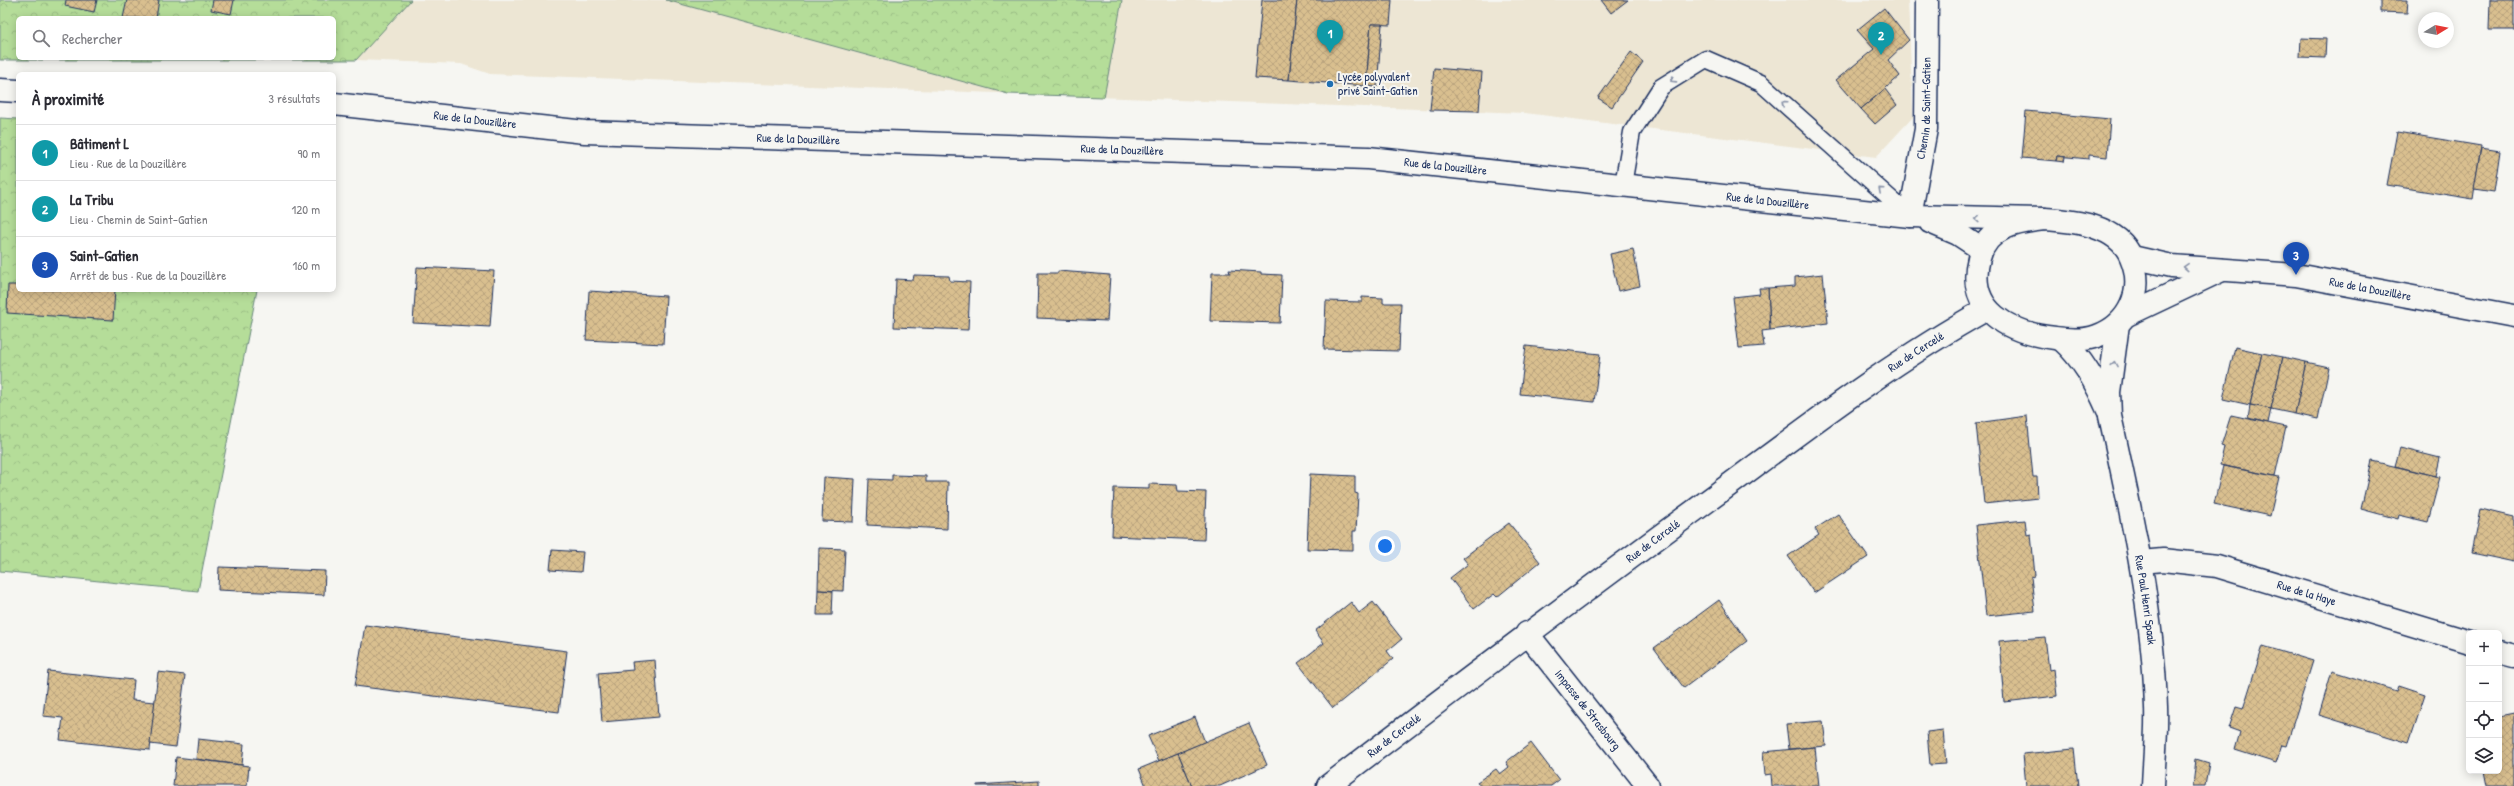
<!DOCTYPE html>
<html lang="fr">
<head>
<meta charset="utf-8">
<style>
	body { margin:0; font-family:"Patrick Hand",sans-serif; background:#f2f2f3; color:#2b2b33 }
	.controls { position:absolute; right:12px; bottom:12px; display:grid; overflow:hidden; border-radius:6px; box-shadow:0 2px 10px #0003 }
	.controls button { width:36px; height:36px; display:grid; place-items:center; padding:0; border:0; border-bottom:1px solid #e1e1e2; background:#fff; color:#2b2b33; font:20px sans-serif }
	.compass { position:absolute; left:2418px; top:12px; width:36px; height:36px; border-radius:50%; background:#fff; box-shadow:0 2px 10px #0003; rotate:80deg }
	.you { position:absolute; left:1385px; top:546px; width:14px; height:14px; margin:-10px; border:3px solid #fff; border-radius:50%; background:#1a73e8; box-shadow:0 0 0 6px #1a73e833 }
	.badge { display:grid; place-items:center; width:26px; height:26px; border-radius:50%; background:#111827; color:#fff; font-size:13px; font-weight:700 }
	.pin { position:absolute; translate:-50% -33px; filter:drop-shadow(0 1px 2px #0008) }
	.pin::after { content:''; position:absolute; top:21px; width:14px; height:12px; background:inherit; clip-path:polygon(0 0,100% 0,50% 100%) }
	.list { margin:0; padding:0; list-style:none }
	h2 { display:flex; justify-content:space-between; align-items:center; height:52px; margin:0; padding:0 16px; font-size:17px }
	h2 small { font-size:13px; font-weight:400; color:#7c7c81 }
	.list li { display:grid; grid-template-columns:26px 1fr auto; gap:12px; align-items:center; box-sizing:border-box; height:56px; padding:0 16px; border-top:1px solid #e1e1e2 }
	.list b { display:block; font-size:15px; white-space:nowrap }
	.list p { margin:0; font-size:13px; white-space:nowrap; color:#7c7c81 }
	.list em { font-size:13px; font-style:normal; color:#7c7c81 }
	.icon { flex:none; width:22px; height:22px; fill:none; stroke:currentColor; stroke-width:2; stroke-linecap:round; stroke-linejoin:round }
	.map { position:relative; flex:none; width:2514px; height:786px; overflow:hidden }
	.search { position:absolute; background:#fff; box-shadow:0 2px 10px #0003; left:16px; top:16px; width:320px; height:44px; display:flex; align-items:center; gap:10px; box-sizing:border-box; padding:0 14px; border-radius:6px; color:#7c7c81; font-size:15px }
	.panel { position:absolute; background:#fff; box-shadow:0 2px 10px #0003; left:16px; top:72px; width:320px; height:220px; border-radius:6px }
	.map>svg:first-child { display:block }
	.built { fill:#ede6d4 }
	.forest { fill:url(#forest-crowns); stroke:#68867c; fill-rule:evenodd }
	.building { fill:url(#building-cross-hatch); stroke:#1b2f5e }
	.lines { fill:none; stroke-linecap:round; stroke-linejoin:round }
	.service-casing { stroke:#1b2f5e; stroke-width:19 }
	.minor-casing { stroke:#1b2f5e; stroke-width:25 }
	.service { stroke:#f6f6f2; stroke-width:16 }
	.minor { stroke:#f6f6f2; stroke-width:22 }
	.oneway { stroke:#8892a8 }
	.poi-dot { fill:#1f6fb2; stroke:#f6f6f2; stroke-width:1.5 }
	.labels { text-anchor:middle; stroke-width:4; stroke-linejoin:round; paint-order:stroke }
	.poi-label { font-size:12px; fill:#1b2f5e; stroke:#f6f6f2; text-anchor:start }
	.street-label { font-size:12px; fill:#1b2f5e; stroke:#f6f6f2 }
</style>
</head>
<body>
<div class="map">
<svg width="2514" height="786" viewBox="0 0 2514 786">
	<defs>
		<pattern id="forest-crowns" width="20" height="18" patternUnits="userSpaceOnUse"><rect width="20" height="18" fill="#b5dd99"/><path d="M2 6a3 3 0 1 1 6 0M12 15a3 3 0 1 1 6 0" fill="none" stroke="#9bbe86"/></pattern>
		<pattern id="building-cross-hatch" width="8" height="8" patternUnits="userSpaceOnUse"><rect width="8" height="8" fill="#d9bf8f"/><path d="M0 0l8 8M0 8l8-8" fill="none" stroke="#baa47e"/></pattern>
	</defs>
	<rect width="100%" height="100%" fill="#f6f6f2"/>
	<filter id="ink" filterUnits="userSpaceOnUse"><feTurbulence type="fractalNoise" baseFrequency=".025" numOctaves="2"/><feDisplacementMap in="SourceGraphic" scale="8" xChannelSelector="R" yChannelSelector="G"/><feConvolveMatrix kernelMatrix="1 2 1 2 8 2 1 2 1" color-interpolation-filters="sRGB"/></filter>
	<g filter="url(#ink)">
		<!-- built -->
		<path class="built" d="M367 0H1908L1913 117 1876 157 1525 113 490 74 461 64 356 60Z"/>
		<!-- forest -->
		<g class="forest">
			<path d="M0 0H411L356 60H0ZM18 18H334V58H18Z"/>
			<path d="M666 0H1122L1104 97 1008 94Z"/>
			<path d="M0 118 18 119V290H257L198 591 0 571Z"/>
		</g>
		<!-- building -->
		<g class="building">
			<path d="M66 0H97L94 12 65 6Z"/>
			<path d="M127 0H159L156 18H123Z"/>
			<path d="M213 0H234L231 14 211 10Z"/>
			<path d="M1262 0H1297L1289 80 1255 78Z"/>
			<path d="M1297 0H1392L1390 25 1371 24 1366 86 1289 80Z"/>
			<path d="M1601 0H1628L1611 13Z"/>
			<path d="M2380 0H2408L2407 13 2380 12Z"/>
			<path d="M2490 0H2514V30H2489Z"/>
			<path d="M1884 8 1909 40 1888 60 1900 76 1861 109 1836 80 1874 49 1857 30Z"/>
			<path d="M1371 24H1382L1377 87 1366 86Z"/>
			<path d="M2301 38 2326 39 2325 58 2300 57Z"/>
			<path d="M1631 52 1643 62 1612 107 1598 98Z"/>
			<path d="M1434 68 1482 72 1479 111 1430 110Z"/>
			<path d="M1885 89 1897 105 1875 124 1861 109Z"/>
			<path d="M2026 111 2110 119 2107 157 2089 155V159L2057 156 2056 161 2022 158Z"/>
			<path d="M2397 132 2481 146 2473 199 2387 185Z"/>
			<path d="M2481 148 2500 151 2494 192 2474 189Z"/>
			<path d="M2057 156 2065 157 2064 162 2056 161Z"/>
			<path d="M1633 249 1640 286 1618 291 1610 254Z"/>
			<path d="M417 267 494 271 490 327 413 323Z"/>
			<path d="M1229 270 1261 272V274L1282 275 1280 323 1210 321 1212 273H1230Z"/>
			<path d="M1058 271 1110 275 1107 321 1037 318 1038 273H1058Z"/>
			<path d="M1823 274 1828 323 1770 330 1768 288 1795 286V277Z"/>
			<path d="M914 275 949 276 950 281 970 282 968 330 894 327 896 279 913 280Z"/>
			<path d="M8 285H18V290H115L113 320 7 313Z"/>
			<path d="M1759 288H1768L1770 330 1762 331 1764 346 1739 348 1733 297 1760 294Z"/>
			<path d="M589 291 666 296 663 344 586 340Z"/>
			<path d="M1362 297 1383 298V303H1401L1399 351 1324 349 1326 301 1362 302Z"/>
			<path d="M1526 346 1600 354 1594 402 1520 394Z"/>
			<path d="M2235 347 2262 353 2250 405 2223 399Z"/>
			<path d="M2262 353 2283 357 2271 409 2250 405Z"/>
			<path d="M2283 357 2306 362 2295 414 2271 409Z"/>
			<path d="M2306 362 2329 367 2318 419 2295 414Z"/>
			<path d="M2250 405 2271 409 2268 423 2248 418Z"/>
			<path d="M2231 415 2286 427 2275 476 2220 465 2224 447 2221 446Z"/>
			<path d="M2027 416 2033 477H2037L2038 498 1984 504 1976 423Z"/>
			<path d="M2400 448 2440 458 2436 476 2395 466Z"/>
			<path d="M2372 461 2440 477 2428 522 2399 515 2398 519 2361 509Z"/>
			<path d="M2223 466 2279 477 2270 516 2214 504Z"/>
			<path d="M1310 474 1355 476V493L1358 494 1356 531H1353V550L1307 549Z"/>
			<path d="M892 475 926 476V482H948L947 529 867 525 869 479 892 480Z"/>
			<path d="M824 477 855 479 853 522 822 521Z"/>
			<path d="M1149 484 1177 485 1178 491 1206 492 1204 540 1112 536 1114 488 1149 489Z"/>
			<path d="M2481 509 2514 517V562L2472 553Z"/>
			<path d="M1838 514 1868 557 1814 593 1788 556 1819 535 1815 529Z"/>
			<path d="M2025 520 2027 535 2031 534 2035 576 2031 577 2035 611 1986 616 1976 525Z"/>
			<path d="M1509 523 1540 562 1497 597 1494 594 1474 609 1450 578 1468 564 1463 558Z"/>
			<path d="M819 548 845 549 843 591 818 590Z"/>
			<path d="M552 550 583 552 581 572 550 570Z"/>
			<path d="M219 567 325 571 324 595 218 590Z"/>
			<path d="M818 590 833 591 832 615H817Z"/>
			<path d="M1719 600 1747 641 1684 688 1654 648Z"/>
			<path d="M1351 602 1359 613 1373 602 1402 639 1387 651 1393 659 1333 708 1298 663 1324 643 1315 631Z"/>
			<path d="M365 625 567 651 559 712 355 686Z"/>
			<path d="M2045 637 2049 670 2054 669 2057 696 2004 702 1999 641Z"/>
			<path d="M2263 646 2313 661 2286 746 2282 745 2276 763 2235 750 2240 732 2229 728 2236 707 2243 709Z"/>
			<path d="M655 660 659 717 602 722 598 673 633 670 632 662Z"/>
			<path d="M48 671 134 680 132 700 155 702 150 750 60 740 63 718 43 716Z"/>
			<path d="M2332 671 2396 691 2398 686 2425 695 2409 743 2319 715Z"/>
			<path d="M158 672 185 675 176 747 150 744Z"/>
			<path d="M2514 714V786H2487L2484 771H2499V717Z"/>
			<path d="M1195 717 1205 742 1159 761 1148 736Z"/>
			<path d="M1823 721 1826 746 1789 749 1786 724Z"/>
			<path d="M1249 723 1267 765 1220 786H1192L1178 753Z"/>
			<path d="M1943 730 1946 764 1930 765 1927 732Z"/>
			<path d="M198 739 244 744 242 765 196 759Z"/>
			<path d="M1531 743 1559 780 1551 786H1480L1477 782 1496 769 1500 774 1509 767 1506 762Z"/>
			<path d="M1815 747 1819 786H1772L1771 774 1765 775 1763 752Z"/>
			<path d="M2074 749 2078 786H2026L2023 754Z"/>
			<path d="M1178 753 1192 786H1146L1139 769Z"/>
			<path d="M176 757 249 766 247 786H173Z"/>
			<path d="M2196 759 2209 763 2205 786H2193Z"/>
			<path d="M1039 781V786H977V785Z"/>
		</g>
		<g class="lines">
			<defs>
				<path id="service" d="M1623 185 1632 132 1661 87 1706 59 1761 83 1910 216"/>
				<g id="minor">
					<path d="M0 90 18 91"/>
					<path id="s1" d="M334 104 585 132 1368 158 1910 216 2044 219"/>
					<path id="s2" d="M1910 216 1926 129 1927 0"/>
					<path d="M2044 219C2074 221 2118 225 2131 257 2145 290 2130 324 2097 336 2084 341 2069 340 2055 338 2010 333 1965 311 1979 258 1987 227 2017 222 2044 219Z"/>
					<path d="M1930 222 1958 234 1981 249"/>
					<path id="s3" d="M2132 257 2172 266 2296 275 2514 316"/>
					<path d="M2127 315 2222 270"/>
					<path id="s4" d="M2118 324 2109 392 2110 416C2131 512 2153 609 2156 707 2157 733 2154 760 2153 786"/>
					<path d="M2061 339C2083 359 2096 383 2108 410"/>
					<path id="s5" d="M2141 562 2163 560 2217 566 2469 642"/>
					<path id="s6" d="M1527 633 1648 786"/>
					<path d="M2499 652 2514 656"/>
					<path id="s7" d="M1328 786C1457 687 1586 590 1717 494 1805 429 1891 362 1987 309"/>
				</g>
			</defs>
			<!-- service casing -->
			<use href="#service" class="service-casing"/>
			<!-- minor casing -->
			<use href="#minor" class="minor-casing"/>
			<!-- service -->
			<use href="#service" class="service"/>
			<!-- minor -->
			<use href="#minor" class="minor"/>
		</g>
		<!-- one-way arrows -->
		<defs><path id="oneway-chevron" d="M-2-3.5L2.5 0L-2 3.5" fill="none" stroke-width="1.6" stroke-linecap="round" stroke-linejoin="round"/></defs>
		<g class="oneway">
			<use href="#oneway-chevron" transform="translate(1673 80) rotate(148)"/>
			<use href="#oneway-chevron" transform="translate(1784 103) rotate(-138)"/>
			<use href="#oneway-chevron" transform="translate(1881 190) rotate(-138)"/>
			<use href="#oneway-chevron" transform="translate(1977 219) rotate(-178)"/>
			<use href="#oneway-chevron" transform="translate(2186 267) rotate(-177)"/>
			<use href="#oneway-chevron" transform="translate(2114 364) rotate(-80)"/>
		</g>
	</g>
	<!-- markers -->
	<circle class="poi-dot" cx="1330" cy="84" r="4"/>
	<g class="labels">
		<!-- poi labels -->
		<g class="poi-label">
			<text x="1338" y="81">Lycée polyvalent<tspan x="1338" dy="14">privé Saint-Gatien</tspan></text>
		</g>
		<!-- street labels -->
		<g class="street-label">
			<text dy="4" stroke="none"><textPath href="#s2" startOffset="109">Chemin de Saint-Gatien</textPath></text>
			<text dy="4" stroke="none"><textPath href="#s1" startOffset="142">Rue de la Douzillère</textPath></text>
			<text dy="4" stroke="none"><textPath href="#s1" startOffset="466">Rue de la Douzillère</textPath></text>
			<text dy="4" stroke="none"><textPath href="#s1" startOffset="790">Rue de la Douzillère</textPath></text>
			<text dy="4" stroke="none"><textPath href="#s1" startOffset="1114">Rue de la Douzillère</textPath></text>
			<text dy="4" stroke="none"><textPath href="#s1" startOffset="1438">Rue de la Douzillère</textPath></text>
			<text dy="4" stroke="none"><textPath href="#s3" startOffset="241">Rue de la Douzillère</textPath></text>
			<text dy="4" stroke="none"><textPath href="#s7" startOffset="731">Rue de Cercelé</textPath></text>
			<text dy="4" stroke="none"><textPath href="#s7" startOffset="407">Rue de Cercelé</textPath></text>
			<text dy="4" stroke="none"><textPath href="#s5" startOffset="170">Rue de la Haye</textPath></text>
			<text dy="4" stroke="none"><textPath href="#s4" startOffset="280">Rue Paul Henri Spaak</textPath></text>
			<text dy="4" stroke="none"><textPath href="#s6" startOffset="98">Impasse de Strasbourg</textPath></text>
			<text dy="4" stroke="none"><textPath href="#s7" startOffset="83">Rue de Cercelé</textPath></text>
		</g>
	</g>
</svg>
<div class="controls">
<button>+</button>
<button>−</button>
<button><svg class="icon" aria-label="locate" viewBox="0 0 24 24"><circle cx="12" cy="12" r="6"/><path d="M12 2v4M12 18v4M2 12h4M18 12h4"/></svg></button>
<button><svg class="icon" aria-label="layers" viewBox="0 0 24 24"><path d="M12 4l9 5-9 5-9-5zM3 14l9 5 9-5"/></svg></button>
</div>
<svg class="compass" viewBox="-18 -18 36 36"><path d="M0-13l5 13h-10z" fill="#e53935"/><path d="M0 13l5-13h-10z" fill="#7c7c81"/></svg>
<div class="you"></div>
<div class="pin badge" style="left:1330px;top:53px;background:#0f9aa8">1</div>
<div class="pin badge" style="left:1881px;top:55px;background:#0f9aa8">2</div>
<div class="pin badge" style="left:2296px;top:275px;background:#1a4fb4">3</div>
<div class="search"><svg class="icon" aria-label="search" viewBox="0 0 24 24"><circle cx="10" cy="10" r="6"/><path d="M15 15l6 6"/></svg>Rechercher</div>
<section class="panel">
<h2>À proximité<small>3 résultats</small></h2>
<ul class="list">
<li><span class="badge" style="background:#0f9aa8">1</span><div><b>Bâtiment L</b><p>Lieu · Rue de la Douzillère</p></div><em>90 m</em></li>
<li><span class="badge" style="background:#0f9aa8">2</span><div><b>La Tribu</b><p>Lieu · Chemin de Saint-Gatien</p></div><em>120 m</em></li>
<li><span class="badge" style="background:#1a4fb4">3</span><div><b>Saint-Gatien</b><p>Arrêt de bus · Rue de la Douzillère</p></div><em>160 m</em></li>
</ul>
</section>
</div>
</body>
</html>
